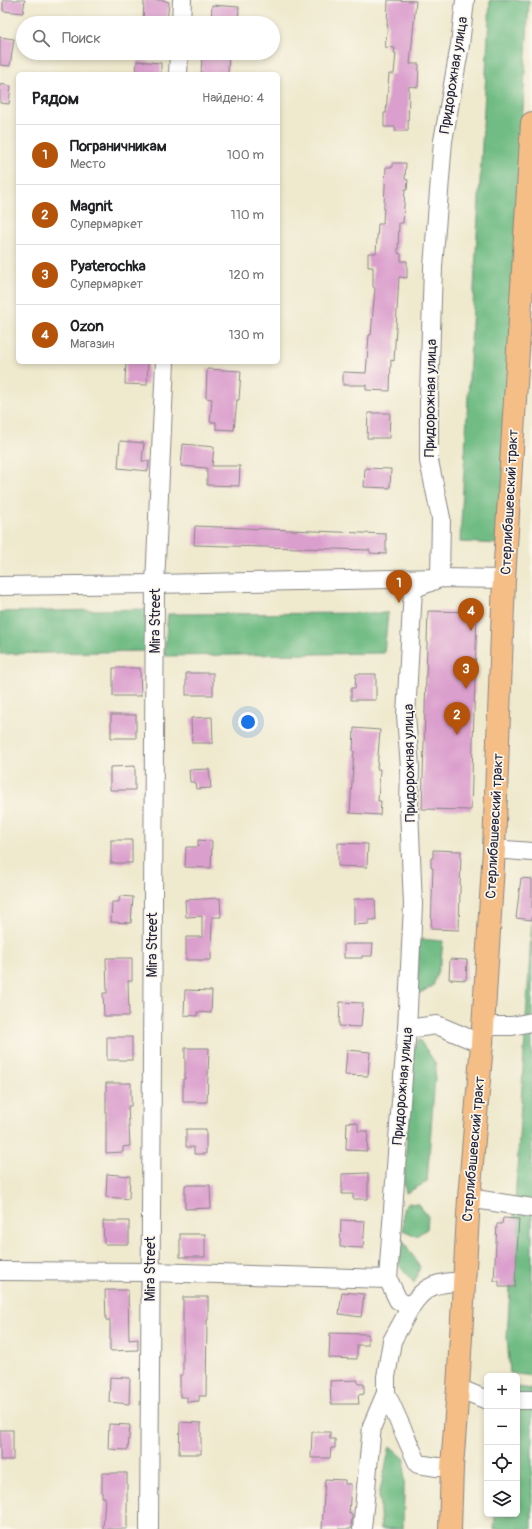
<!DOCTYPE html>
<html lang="ru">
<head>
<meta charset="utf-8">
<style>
	body { margin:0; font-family:Pangolin,sans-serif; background:#f6f6f6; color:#202124 }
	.controls { position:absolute; right:12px; bottom:12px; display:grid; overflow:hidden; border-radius:6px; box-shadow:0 2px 6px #0003 }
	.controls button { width:36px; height:36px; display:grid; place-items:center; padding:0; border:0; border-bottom:1px solid #e0e0e0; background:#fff; color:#202124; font:20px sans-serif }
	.you { position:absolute; left:248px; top:722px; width:14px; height:14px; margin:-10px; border:3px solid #fff; border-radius:50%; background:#1a73e8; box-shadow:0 0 0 6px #1a73e833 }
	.badge { display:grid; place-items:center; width:26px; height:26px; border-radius:50%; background:#b45309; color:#fff; font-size:13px; font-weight:700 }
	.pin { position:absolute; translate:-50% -33px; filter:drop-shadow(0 1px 2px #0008) }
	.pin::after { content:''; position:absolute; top:21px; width:14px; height:12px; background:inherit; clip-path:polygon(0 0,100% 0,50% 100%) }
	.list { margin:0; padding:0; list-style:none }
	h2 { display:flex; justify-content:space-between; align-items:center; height:52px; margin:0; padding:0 16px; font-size:17px }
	h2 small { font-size:13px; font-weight:400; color:#757577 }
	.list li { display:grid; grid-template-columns:26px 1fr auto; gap:12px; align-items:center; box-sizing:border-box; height:60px; padding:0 16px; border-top:1px solid #e0e0e0 }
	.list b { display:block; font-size:15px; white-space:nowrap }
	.list p { margin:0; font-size:13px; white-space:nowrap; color:#757577 }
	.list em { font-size:13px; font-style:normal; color:#757577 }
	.icon { flex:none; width:22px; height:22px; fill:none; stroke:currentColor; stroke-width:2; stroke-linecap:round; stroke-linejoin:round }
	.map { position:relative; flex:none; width:532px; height:1529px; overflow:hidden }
	.search { position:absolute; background:#fff; box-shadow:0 2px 6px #0003; left:16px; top:16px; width:264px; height:44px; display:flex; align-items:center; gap:10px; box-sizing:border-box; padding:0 14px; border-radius:22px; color:#757577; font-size:15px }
	.panel { position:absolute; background:#fff; box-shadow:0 2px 6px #0003; left:16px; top:72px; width:264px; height:292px; border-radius:6px }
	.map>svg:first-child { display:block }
	.forest { fill:#71bc84; stroke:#4a6f60 }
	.building { fill:#db9fcd }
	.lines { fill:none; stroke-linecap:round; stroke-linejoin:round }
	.minor-casing { stroke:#888684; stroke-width:20 }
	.major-casing { stroke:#888684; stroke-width:24 }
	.minor { stroke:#fff; stroke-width:18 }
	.major { stroke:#f6be87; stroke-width:22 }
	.labels { text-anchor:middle; stroke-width:3.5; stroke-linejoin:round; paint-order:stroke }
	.street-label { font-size:14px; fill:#22223b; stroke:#fbf7ec }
</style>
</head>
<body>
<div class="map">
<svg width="532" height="1529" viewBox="0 0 532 1529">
	<rect width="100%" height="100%" fill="#fbf7ec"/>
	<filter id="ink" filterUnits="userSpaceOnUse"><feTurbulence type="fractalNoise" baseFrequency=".025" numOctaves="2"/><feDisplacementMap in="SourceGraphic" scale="8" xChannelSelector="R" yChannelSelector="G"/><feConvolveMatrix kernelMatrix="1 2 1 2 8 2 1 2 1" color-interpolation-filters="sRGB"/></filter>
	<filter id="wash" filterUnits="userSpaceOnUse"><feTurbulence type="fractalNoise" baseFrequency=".012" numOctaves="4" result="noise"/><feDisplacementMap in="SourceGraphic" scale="16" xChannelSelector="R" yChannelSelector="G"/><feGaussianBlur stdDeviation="0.9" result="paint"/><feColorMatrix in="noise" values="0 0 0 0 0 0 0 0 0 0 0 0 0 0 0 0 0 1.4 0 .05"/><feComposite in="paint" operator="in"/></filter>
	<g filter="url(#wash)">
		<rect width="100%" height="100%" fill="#efe9ce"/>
		<!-- forest -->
		<g class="forest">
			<path d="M490 0H529L499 544 460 542Z"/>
			<path d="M147 609V651L0 654V612Z"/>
			<path d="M388 613 384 653 164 656 168 614Z"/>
			<path d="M532 919V1376L510 1373 507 1338Z"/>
			<path d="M418 939 443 941 441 960 433 986 418 994Z"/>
			<path d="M419 1039 436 1064 427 1182 406 1193 404 1185 412 1051Z"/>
			<path d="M408 1203 418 1204 428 1216 427 1229 416 1236 403 1230V1209Z"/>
			<path d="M402 1239 420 1267 414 1283 399 1265Z"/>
			<path d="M517 1387 532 1389V1529H494L495 1514H517Z"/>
			<path d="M390 1446 405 1459 403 1529H381L379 1495Z"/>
		</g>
		<g id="blocks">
			<!-- building -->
			<g class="building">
				<path d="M3 0H25L23 13 3 11Z"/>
				<path d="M144 0H165V1L169 2 167 23H143Z"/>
				<path d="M388 0 416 1 410 64H419L418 87 409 86 408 131H395V127H384V113H386L389 74H394L396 53H394L395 48 385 47 388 25H387Z"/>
				<path d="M212 5 239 7 238 23H211Z"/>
				<path d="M0 37 14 39 10 66 0 65Z"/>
				<path d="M208 53H229L228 74H201L202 56H208Z"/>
				<path d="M137 61 161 63V74H136Z"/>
				<path d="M0 84 11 86 9 104 0 103Z"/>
				<path d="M393 163H406L405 179 408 180 407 190 405 189 403 223H399L398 253 401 254V261H407V278L399 277 394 361 391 360 390 391 366 390V385H343V372L366 373 369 335H371L375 288 373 287V267H368V253H376L378 224H383L386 167H393Z"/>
				<path d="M126 362H148L147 385 125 384Z"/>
				<path d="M207 369 241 371 239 400H237L234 430 216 429V422H210L212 399 206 398Z"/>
				<path d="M368 413H390L389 438H367Z"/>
				<path d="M120 441 144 443 142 461H149L148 471 118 468Z"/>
				<path d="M183 444 214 447 212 466H240L239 486 207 485V468L181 466Z"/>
				<path d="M365 468 391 469 390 488 364 487Z"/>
				<path d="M195 526 386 534V554L370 553V550L194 545Z"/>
				<path d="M428 611 477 612 471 810 422 809Z"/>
				<path d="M113 668H140L141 696H113Z"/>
				<rect x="186" y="673" width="27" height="22"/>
				<path d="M356 674H376V700H351V688H355Z"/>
				<rect x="111" y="715" width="25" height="23"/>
				<path d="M212 717 213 743H192L191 718Z"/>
				<path d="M354 728 380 730 377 769H380L378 801H381L380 815 350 813 354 751H353Z"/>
				<path d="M135 766V790H110V767Z"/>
				<path d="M209 769 211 788 196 789 195 782H190L189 770Z"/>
				<rect x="111" y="840" width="21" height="23"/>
				<path d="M198 840 212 841 211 868 185 867 186 847H198Z"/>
				<path d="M338 843 368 844 367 867 338 866Z"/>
				<path d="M433 850 461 851 459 930 431 929 433 868H431V858H433Z"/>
				<path d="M521 878 532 879V920L516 918Z"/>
				<path d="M120 896 133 897 131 923 111 922 112 902H119Z"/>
				<path d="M220 898 221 917H212L211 960H186V937H202V916L186 917 185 900Z"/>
				<path d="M354 899H375L376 920H369V924L354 925Z"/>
				<path d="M344 944H373L372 956H362V958H344Z"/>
				<path d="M106 958H132V981H128L129 1016H104L103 993H107Z"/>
				<path d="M450 959 467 960 466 980 449 979Z"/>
				<path d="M185 990 212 991 211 1013 197 1012V1016L184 1015Z"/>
				<path d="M340 1002 363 1003 361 1027 339 1026Z"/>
				<rect x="107" y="1037" width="25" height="23"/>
				<path d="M185 1048H209L207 1102H183V1079H185Z"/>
				<path d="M347 1050 370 1052 368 1076 345 1075Z"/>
				<path d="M106 1083H131V1106H128L130 1146 123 1147V1152L106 1153Z"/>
				<path d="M347 1122 358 1123V1131H368L367 1151 346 1150Z"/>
				<path d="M186 1129H206V1154H194V1147H186Z"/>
				<path d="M368 1173V1199H353V1194H342V1174Z"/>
				<path d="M107 1174 130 1176 129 1199 106 1197Z"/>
				<path d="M185 1185H210L211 1208 185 1209Z"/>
				<path d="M503 1218 519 1219 515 1287H499V1281H494L497 1224H502Z"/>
				<path d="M341 1220 365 1221 363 1248 340 1247Z"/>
				<path d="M103 1221H129V1244H104Z"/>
				<rect x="180" y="1234" width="25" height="23"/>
				<path d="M105 1290H128L129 1340 138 1339V1350L110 1351V1320H106Z"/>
				<path d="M342 1292 364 1294 361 1317 339 1314Z"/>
				<path d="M183 1297H208V1320H207L206 1396H199V1401L187 1402V1397H180V1375H183Z"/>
				<path d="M330 1333 368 1334V1345H357V1359L329 1358Z"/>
				<path d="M110 1377 130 1378 129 1404 109 1402Z"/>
				<path d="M358 1380V1384H364V1394L358 1395 359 1404H331L330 1381Z"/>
				<path d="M180 1422 201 1423V1454H179Z"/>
				<path d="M109 1424 130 1425 128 1450 108 1449Z"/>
				<rect x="0" y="1430" width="13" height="30"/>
				<path d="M312 1432H330V1439H335V1448H331L330 1458H311Z"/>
				<path d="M102 1473H127V1529H103L105 1497H102Z"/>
				<path d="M325 1479 345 1480V1484H351L349 1514H352L351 1529H322Z"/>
			</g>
		</g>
	</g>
	<g filter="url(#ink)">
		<use href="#blocks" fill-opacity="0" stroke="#888684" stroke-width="1"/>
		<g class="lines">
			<defs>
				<g id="minor">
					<path d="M181 23 182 0"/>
					<path d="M178 74 179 53"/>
					<path d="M0 586 155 584 440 578 504 579"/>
					<path d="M494 849 532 852"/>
					<path d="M483 1026H512L532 1022"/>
					<path d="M407 1029 437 1025 482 1044"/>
					<path d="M469 1198 532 1208"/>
					<path d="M0 1271 150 1272 388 1279"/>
					<path d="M410 1308C425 1284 437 1283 464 1281"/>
					<path d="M458 1388 487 1400"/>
					<path d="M386 1393 418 1464 437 1467H452"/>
					<path d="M517 1400H532"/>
					<path d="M149 1529 155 584 165 362"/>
					<path d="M362 1529 372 1426 386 1393V1377L392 1341 410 1308 398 1300 388 1279 399 1126 407 1029 413 905 409 809 410 768 406 715 413 589 440 578 441 518 429 461V395L433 267 443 141 460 45 465 0"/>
				</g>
				<path id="major" d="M450 1529 452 1467 458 1388 469 1198 482 1044 494 849 504 579 532 123"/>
			</defs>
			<!-- minor casing -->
			<use href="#minor" class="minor-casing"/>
			<!-- major casing -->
			<use href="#major" class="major-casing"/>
			<!-- minor -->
			<use href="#minor" class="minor"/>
			<!-- major -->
			<use href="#major" class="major"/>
		</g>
	</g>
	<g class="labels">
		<!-- street labels -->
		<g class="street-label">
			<text transform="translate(453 75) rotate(-81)" y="5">Придорожная улица</text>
			<text transform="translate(430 398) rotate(-89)" y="5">Придорожная улица</text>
			<text transform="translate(509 502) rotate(-87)" y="5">Стерлибашевский тракт</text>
			<text transform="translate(155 621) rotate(-90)" y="5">Mira Street</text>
			<text transform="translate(409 763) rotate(-91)" y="5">Придорожная улица</text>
			<text transform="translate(494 826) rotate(-87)" y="5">Стерлибашевский тракт</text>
			<text transform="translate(152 945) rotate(-90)" y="5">Mira Street</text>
			<text transform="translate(402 1086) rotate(-85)" y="5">Придорожная улица</text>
			<text transform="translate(473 1149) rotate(-85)" y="5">Стерлибашевский тракт</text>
			<text transform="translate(150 1269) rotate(-90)" y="5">Mira Street</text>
		</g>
	</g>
</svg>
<div class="controls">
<button>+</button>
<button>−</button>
<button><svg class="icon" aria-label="locate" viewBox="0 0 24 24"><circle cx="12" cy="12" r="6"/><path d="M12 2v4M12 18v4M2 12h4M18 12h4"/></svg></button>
<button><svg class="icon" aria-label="layers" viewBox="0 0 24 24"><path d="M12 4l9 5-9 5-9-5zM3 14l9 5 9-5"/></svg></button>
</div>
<div class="you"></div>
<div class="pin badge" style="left:399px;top:603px">1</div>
<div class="pin badge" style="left:457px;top:735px">2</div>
<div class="pin badge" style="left:466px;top:689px">3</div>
<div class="pin badge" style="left:471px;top:631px">4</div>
<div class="search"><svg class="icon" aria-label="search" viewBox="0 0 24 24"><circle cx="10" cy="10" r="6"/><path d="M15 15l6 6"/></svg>Поиск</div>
<section class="panel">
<h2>Рядом<small>Найдено: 4</small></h2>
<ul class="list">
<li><span class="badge">1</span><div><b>Пограничникам</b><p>Место</p></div><em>100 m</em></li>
<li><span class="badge">2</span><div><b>Magnit</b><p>Супермаркет</p></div><em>110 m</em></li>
<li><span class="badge">3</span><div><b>Pyaterochka</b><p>Супермаркет</p></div><em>120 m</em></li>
<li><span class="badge">4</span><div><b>Ozon</b><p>Магазин</p></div><em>130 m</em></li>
</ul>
</section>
</div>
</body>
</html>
